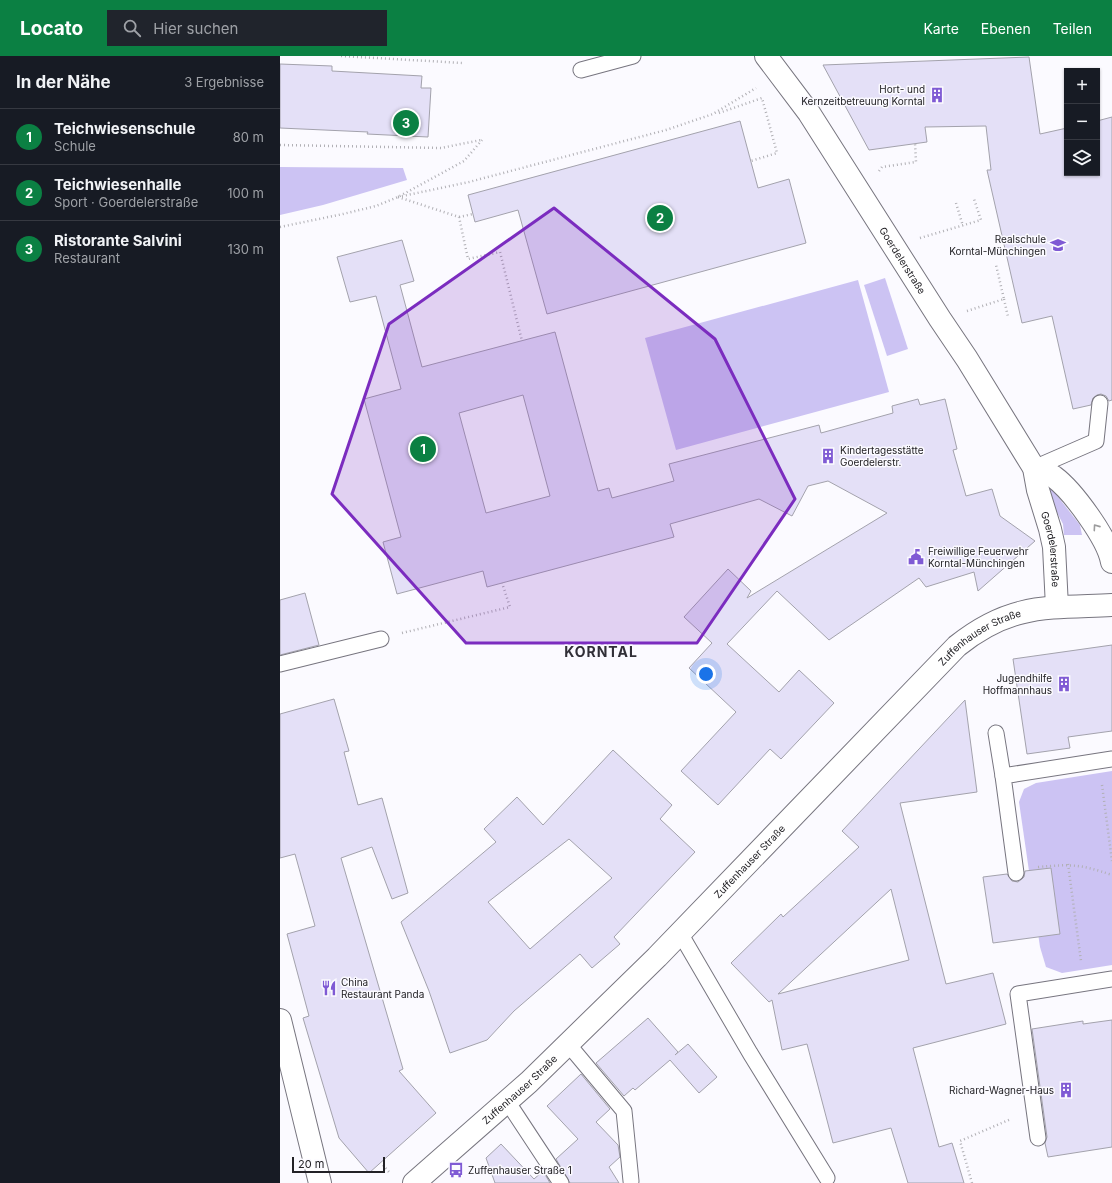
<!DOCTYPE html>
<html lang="de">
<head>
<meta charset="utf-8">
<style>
	body { margin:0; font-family:Inter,sans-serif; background:#20242c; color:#f1f3f6 }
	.controls { position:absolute; right:12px; top:12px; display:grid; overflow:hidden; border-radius:0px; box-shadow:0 1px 3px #0004 }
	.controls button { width:36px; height:36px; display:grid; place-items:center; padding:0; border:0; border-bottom:1px solid #363941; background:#171b24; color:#f1f3f6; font:20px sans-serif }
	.scale { position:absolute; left:12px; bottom:10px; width:93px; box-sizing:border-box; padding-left:4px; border:2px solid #232226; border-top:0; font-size:11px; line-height:14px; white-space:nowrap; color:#232226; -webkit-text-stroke:3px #fbfaff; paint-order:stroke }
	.you { position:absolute; left:426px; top:618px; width:14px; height:14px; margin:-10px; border:3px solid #fff; border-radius:50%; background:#1a73e8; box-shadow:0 0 0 6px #1a73e833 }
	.badge { display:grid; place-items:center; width:26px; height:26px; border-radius:50%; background:#0b8043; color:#fff; font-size:13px; font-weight:700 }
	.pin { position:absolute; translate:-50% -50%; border:2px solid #fff; box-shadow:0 1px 4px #0006 }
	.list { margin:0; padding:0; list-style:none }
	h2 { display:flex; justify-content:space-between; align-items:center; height:52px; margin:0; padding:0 16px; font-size:17px }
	h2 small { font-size:13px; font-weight:400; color:#9ea1a6 }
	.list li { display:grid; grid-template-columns:26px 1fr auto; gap:12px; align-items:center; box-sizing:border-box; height:56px; padding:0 16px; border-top:1px solid #363941 }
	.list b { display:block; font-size:15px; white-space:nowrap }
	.list p { margin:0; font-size:13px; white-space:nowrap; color:#9ea1a6 }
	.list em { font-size:13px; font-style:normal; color:#9ea1a6 }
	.icon { flex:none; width:22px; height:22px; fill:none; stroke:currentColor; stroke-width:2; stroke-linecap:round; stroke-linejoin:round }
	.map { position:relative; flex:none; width:832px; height:1127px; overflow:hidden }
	header { display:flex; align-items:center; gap:24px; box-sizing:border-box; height:56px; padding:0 20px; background:#0b8043; color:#fff }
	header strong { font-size:19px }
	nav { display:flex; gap:22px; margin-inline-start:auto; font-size:14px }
	.search { width:280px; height:36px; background:#20242c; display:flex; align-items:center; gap:10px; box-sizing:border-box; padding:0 14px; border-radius:0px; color:#9ea1a6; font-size:15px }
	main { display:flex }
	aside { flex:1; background:#171b24 }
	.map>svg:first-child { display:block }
	.green { fill:#ccc3f3 }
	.building { fill:#e4e0f7; stroke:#a3a2ac; fill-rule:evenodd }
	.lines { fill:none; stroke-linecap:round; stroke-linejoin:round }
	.lane-casing { stroke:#77757f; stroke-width:17 }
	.street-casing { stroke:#77757f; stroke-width:24 }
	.path { stroke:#b1b0b5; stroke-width:2.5; stroke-dasharray:1 3; stroke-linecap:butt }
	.lane { stroke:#fff; stroke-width:15 }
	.street { stroke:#fff; stroke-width:22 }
	.oneway { stroke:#9c9c9d }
	.marked { fill:#7b2cbf; fill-opacity:0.2; stroke:#7b2cbf; stroke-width:3; stroke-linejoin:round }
	.labels { text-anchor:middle; stroke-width:3; stroke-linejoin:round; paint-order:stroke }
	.poi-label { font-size:10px; fill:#232226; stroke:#fbfaff; text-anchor:end }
	.street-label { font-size:10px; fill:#232226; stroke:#fbfaff }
	.district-label { font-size:14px; font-weight:bold; letter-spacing:1px; fill:#312f37; stroke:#fbfaff }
</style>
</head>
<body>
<header>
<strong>Locato</strong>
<div class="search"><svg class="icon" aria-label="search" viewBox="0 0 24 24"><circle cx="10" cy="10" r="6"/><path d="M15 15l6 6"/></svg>Hier suchen</div>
<nav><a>Karte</a><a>Ebenen</a><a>Teilen</a></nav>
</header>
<main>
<aside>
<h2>In der Nähe<small>3 Ergebnisse</small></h2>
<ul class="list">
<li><span class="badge">1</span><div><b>Teichwiesenschule</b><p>Schule</p></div><em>80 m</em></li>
<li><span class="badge">2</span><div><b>Teichwiesenhalle</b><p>Sport · Goerdelerstraße</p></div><em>100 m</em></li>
<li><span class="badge">3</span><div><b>Ristorante Salvini</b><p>Restaurant</p></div><em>130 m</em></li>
</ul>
</aside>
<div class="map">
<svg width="832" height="1127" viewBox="0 0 832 1127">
	<rect width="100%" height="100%" fill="#fbfaff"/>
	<!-- green -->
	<g class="green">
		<path d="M0 111 123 112 127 124 43 149 0 159Z"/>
		<path d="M605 222 628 293 607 300 584 229Z"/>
		<path d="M578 224 609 336 396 394 365 282Z"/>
		<path d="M768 428 800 469 802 479H784L783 468 765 433Z"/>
		<path d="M832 715V909L782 917 766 911 760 891 739 746 744 733 756 727Z"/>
	</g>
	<!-- building -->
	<g class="building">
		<path d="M749 1 760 78 787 72V117H817V65L832 61V344L829 345 826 340 821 338 817 339 813 342 811 349 793 353 772 260 742 267 707 114H711L706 70 645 71 647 86 589 94 543 9Z"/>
		<path d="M0 8 52 10V15L142 20 141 32H151L148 81 87 78 88 76 0 72Z"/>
		<path d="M460 65 478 132 509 123 526 187 267 258 238 154 195 166 188 139Z"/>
		<path d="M122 184 134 225 120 229 142 311 275 276 318 435 329 432 332 442 394 425 389 408 539 369 541 377 613 357 612 350 638 343 640 349 665 343 677 393 673 394 686 440 712 433 720 460 755 485 698 535 694 516 646 531 639 522 549 584 497 535 447 588 499 636 519 614 554 647 501 703 490 693 438 749 401 715 456 656 409 612 432 587 404 561 448 513 471 535 467 542 607 457 548 425 528 430 512 460 479 443 390 468 394 481 207 531 203 515 117 538 103 486 121 481 84 343 121 333 96 240 70 246 57 201ZM243 339 270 440 206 457 179 357Z"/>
		<path d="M25 537 39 589 0 599V544Z"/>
		<path d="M832 589V675L788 681 790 692 747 698 733 603Z"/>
		<path d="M54 643 69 695 64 696 78 749 102 742 128 837 112 843 92 791 61 802 123 1013 119 1015 156 1057 89 1117 59 1082 23 962 29 960 7 878 35 870 15 798 0 802V658Z"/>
		<path d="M685 644 697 736 620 747 666 928 713 917 726 968 633 992 659 1091 672 1087 684 1127H628L611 1072 553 1087 527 988 502 994 492 944 489 946 451 907 501 858 503 861 579 791 562 775ZM611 833 629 904 498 938Z"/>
		<path d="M333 694 392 749 380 763 415 796 334 881 340 888 312 912 300 898 234 955 207 984 170 997 149 935 121 866 216 786 204 773 237 741 263 769ZM289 783 332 822 250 893 208 846Z"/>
		<path d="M771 812 780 878 713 887 703 821 727 818 732 825 738 826 744 821 745 815Z"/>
		<path d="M368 962 398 996 395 999 408 988 437 1021 419 1037 390 1004 355 1034 353 1032 344 1040 316 1007Z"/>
		<path d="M832 964V1091L768 1101 765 1087 767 1081 752 973 803 965V968Z"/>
		<path d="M301 1018 330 1053 316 1066 338 1089 340 1101 329 1111 339 1127H290L276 1103 298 1083 267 1050Z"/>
		<path d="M221 1088 254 1123 263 1115 270 1127H215L206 1102Z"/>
	</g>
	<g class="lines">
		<defs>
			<g id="lane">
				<path d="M301 14 353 0"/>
				<path d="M754 412 816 385 820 347"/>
				<path d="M0 608 101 583"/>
				<path d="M716 677 723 720"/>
				<path d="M736 817 723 720 832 703"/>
				<path d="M400 877 470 997 547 1122"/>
				<path d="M288 988 344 1055 351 1125"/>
				<path d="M227 1045 281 1127"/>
				<path d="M758 1082 738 938 832 923"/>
			</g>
			<g id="street">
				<path id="s1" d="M486 0 529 57 660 263 687 303 754 412 758 434 770 473 774 491 777 551"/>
				<path d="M754 412C761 415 768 417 774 421 793 435 828 483 832 506"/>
				<path d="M0 964 40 1127"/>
				<path id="s2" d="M134 1127 249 1026 377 901 677 590C731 547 767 552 832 549"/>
			</g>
		</defs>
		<!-- lane casing -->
		<use href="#lane" class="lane-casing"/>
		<!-- street casing -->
		<use href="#street" class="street-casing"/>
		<!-- path -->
		<g class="path">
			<path d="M61 0 183 7"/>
			<path d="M439 57 482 42 497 97 471 105"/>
			<path d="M0 89 161 92 201 84"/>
			<path d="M599 115 602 111 636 106 635 87"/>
			<path d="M118 141 189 126 386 74 433 58 476 32"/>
			<path d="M118 141 179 161 188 203 220 196 242 285"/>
			<path d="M676 147 683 170"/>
			<path d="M179 161 193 158"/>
			<path d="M0 171 63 158 96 150 118 141 184 105 202 84"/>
			<path d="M640 182 701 164 694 143"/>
			<path d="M724 243 728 261"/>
			<path d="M687 255 724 243 716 209"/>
			<path d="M122 577 230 551 222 527"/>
			<path d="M822 729 832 805"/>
			<path d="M788 808 801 905"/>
			<path d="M758 811C791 808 800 808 832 819"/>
			<path d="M103 1109 109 1116"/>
			<path d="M692 1127 680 1085 731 1063"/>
		</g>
		<!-- lane -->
		<use href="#lane" class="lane"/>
		<!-- street -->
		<use href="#street" class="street"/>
	</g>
	<!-- one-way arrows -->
	<defs><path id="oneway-chevron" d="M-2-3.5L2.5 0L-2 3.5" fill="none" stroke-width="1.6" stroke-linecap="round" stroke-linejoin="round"/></defs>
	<use class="oneway" href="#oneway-chevron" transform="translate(816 471) rotate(-125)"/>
	<!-- marked area -->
	<path class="marked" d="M274 152 435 283 515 443 417 587H186L52 438 109 268Z"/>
	<!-- icons -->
	<defs>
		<symbol id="building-bare" viewBox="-9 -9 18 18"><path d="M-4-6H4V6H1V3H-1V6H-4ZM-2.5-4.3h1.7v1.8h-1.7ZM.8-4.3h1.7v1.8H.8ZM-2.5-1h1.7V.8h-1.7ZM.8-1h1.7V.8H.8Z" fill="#7f5ad4" stroke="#fbfaff" stroke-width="2.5" paint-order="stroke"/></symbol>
		<symbol id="school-bare" viewBox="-9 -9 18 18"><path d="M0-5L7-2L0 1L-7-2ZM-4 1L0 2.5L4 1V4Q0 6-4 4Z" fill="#7f5ad4" stroke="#fbfaff" stroke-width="2.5" paint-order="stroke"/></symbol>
		<symbol id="civic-bare" viewBox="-9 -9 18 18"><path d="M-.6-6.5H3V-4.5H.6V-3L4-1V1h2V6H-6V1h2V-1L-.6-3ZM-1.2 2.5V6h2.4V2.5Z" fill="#7f5ad4" stroke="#fbfaff" stroke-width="2.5" paint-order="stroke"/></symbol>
		<symbol id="restaurant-bare" viewBox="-9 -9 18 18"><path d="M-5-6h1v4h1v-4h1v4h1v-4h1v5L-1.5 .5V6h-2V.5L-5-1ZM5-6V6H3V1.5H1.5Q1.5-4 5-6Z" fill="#7f5ad4" stroke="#fbfaff" stroke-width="2.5" paint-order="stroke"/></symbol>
		<symbol id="bus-bare" viewBox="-9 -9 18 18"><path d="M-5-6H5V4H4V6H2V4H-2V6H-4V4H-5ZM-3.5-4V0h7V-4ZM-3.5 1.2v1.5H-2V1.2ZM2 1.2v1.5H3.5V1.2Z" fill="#7f5ad4" stroke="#fbfaff" stroke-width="2.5" paint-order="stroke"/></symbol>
	</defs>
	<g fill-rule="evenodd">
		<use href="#building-bare" x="646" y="28" width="22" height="22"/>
		<use href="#school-bare" x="767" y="178" width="22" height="22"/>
		<use href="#building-bare" x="537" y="389" width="22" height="22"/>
		<use href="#civic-bare" x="625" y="490" width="22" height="22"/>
		<use href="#building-bare" x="773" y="617" width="22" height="22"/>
		<use href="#restaurant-bare" x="38" y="921" width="22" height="22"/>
		<use href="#building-bare" x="775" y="1023" width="22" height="22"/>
		<use href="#bus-bare" x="165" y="1103" width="22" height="22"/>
	</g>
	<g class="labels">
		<!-- poi labels -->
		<g class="poi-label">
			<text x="645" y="37">Hort- und<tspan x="645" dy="12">Kernzeitbetreuung Korntal</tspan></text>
			<text x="766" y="187">Realschule<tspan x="766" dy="12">Korntal-Münchingen</tspan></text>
			<text x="560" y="398" text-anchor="start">Kindertagesstätte<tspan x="560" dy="12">Goerdelerstr.</tspan></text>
			<text x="648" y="499" text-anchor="start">Freiwillige Feuerwehr<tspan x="648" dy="12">Korntal-Münchingen</tspan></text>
			<text x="772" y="626">Jugendhilfe<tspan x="772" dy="12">Hoffmannhaus</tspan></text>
			<text x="61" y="930" text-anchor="start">China<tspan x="61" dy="12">Restaurant Panda</tspan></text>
			<text x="774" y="1038">Richard-Wagner-Haus</text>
			<text x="188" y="1118" text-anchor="start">Zuffenhauser Straße 1</text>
		</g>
		<!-- street labels -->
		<g class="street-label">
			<text dy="4" stroke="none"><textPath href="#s1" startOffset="246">Goerdelerstraße</textPath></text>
			<text dy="4" stroke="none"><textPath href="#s1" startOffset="575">Goerdelerstraße</textPath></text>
			<text dy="4" stroke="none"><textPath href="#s2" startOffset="788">Zuffenhauser Straße</textPath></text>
			<text dy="4" stroke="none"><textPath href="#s2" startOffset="465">Zuffenhauser Straße</textPath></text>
			<text dy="4" stroke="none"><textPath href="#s2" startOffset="141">Zuffenhauser Straße</textPath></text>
		</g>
		<!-- district labels -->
		<g class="district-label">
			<text x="321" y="601">KORNTAL</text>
		</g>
	</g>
</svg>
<div class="controls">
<button>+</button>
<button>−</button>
<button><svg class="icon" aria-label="layers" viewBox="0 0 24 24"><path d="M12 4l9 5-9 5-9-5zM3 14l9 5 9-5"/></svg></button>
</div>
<div class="scale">20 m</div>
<div class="you"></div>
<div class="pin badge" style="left:143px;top:393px">1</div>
<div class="pin badge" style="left:380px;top:162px">2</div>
<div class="pin badge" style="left:126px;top:67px">3</div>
</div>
</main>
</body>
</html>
